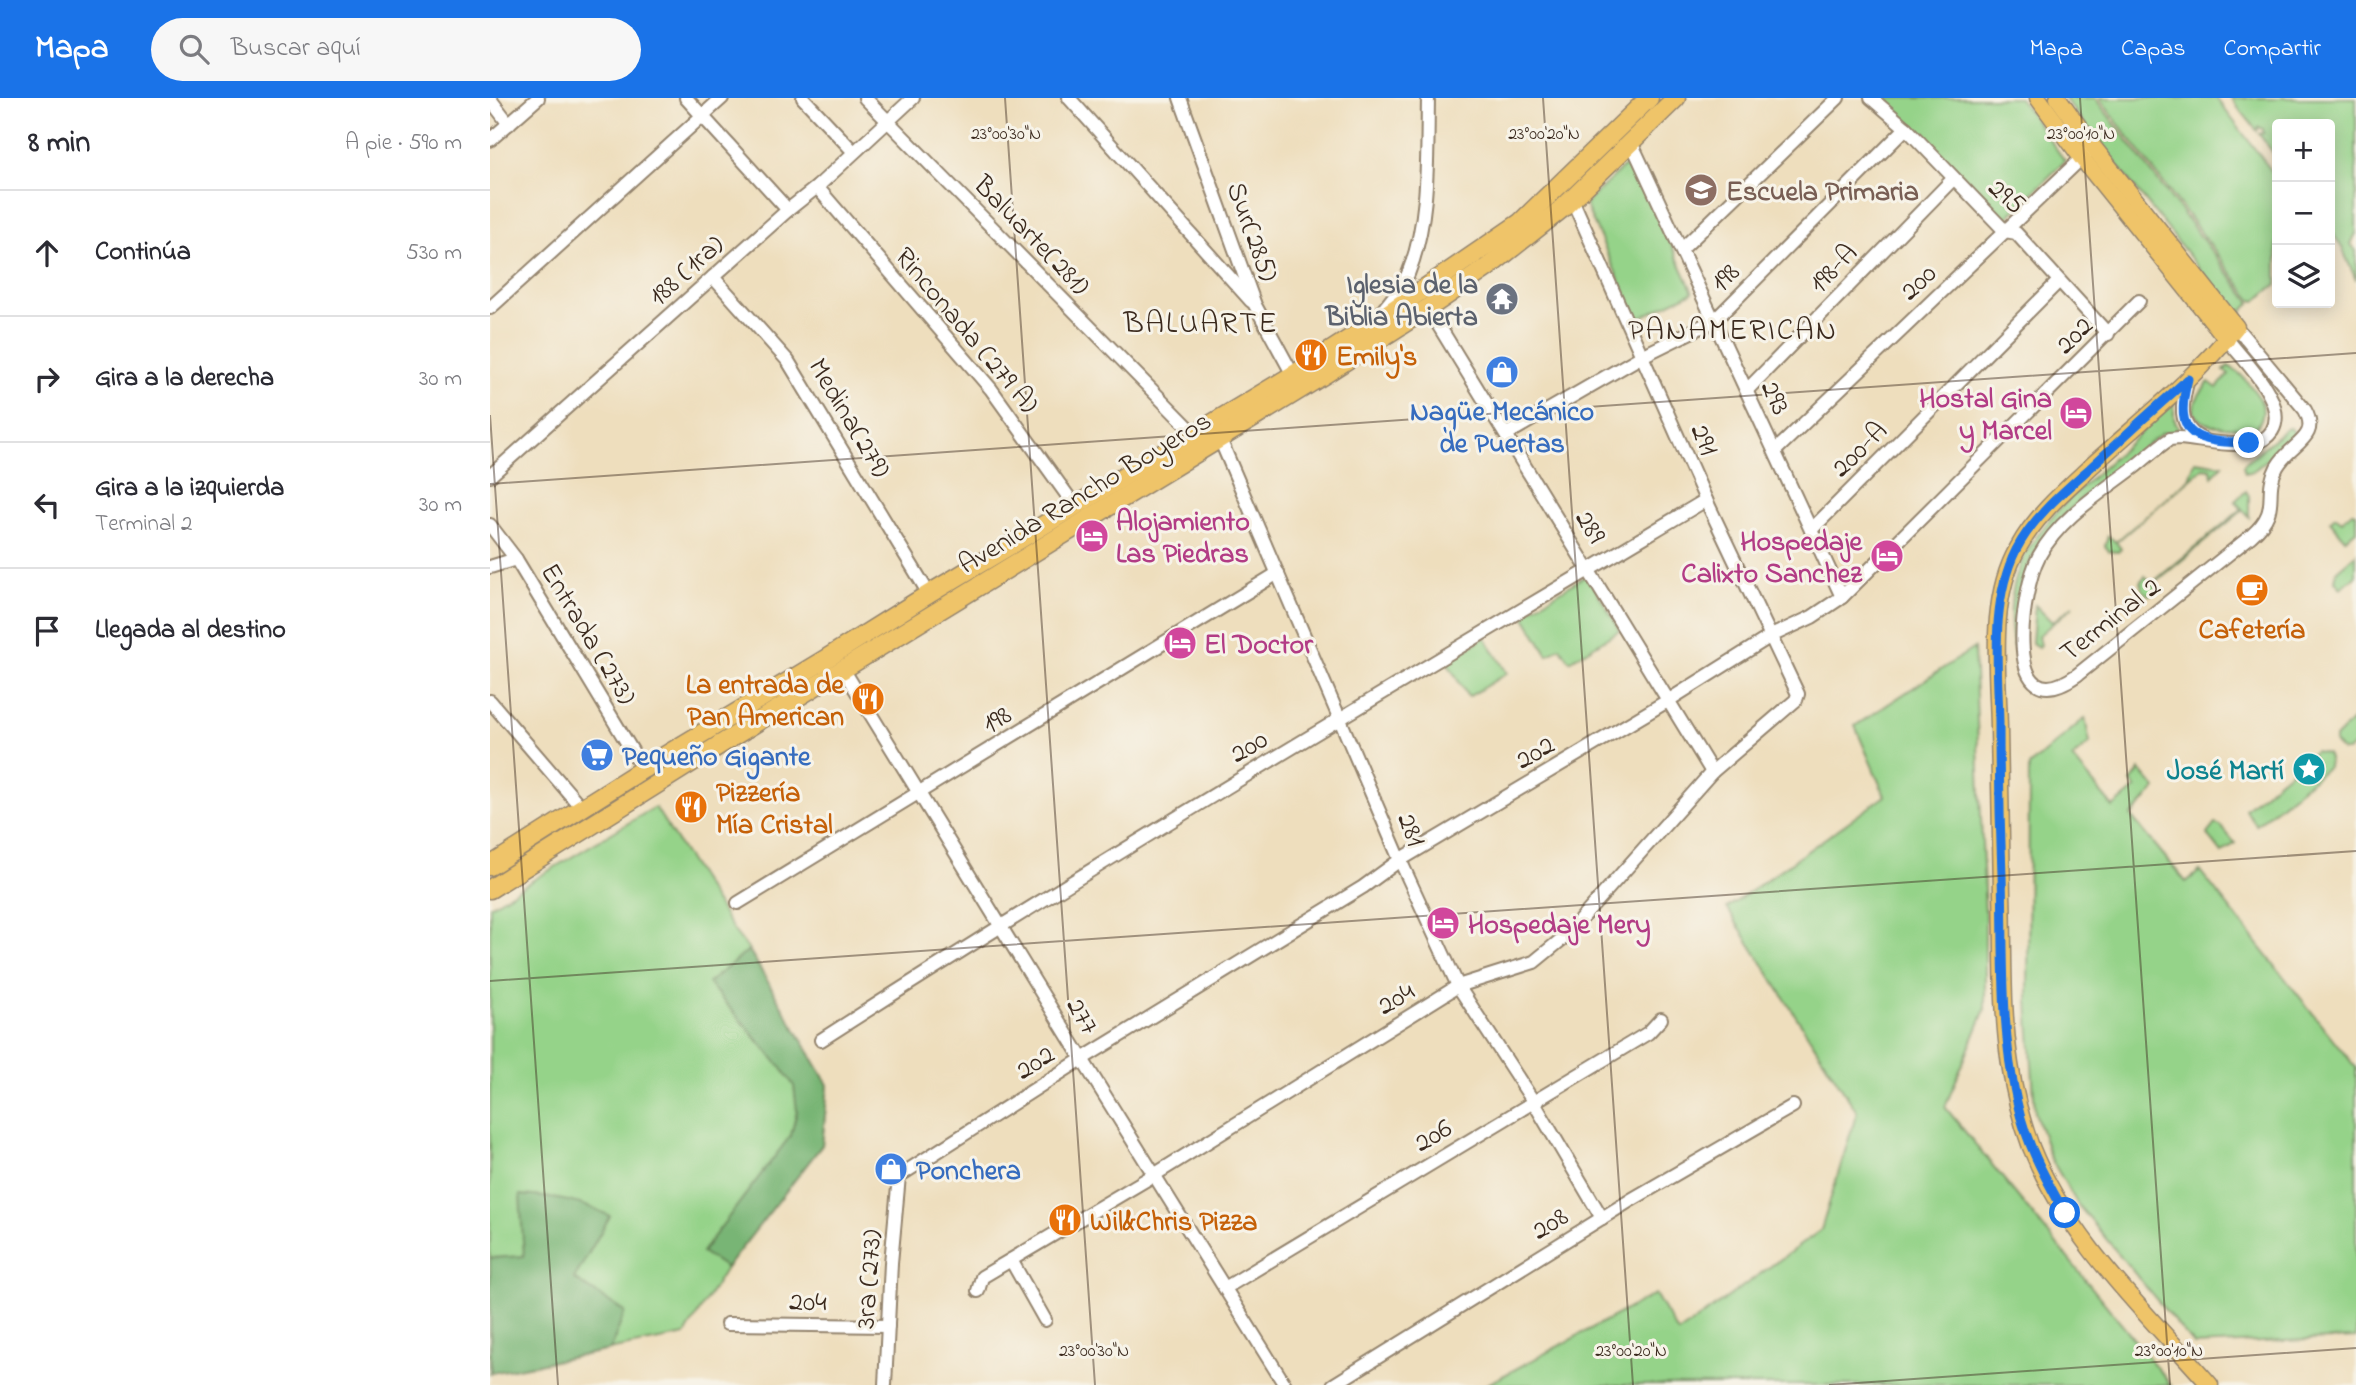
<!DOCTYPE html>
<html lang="es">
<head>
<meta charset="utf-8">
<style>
	body { margin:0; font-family:"Indie Flower",sans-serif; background:#f7f7f7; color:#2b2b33 }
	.controls { position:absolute; right:21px; top:21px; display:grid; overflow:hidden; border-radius:7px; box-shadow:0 4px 18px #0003 }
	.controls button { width:63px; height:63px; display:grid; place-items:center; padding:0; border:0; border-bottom:2px solid #e1e1e2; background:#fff; color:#2b2b33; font:35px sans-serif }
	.stop { position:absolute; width:21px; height:21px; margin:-16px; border:5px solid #1a73e8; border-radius:50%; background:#fff }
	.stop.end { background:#1a73e8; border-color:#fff; box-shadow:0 2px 7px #0008 }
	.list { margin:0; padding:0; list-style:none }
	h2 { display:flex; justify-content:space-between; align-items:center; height:91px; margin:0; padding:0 28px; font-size:30px }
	h2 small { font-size:23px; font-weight:400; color:#7c7c81 }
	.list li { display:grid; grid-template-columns:46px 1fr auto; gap:21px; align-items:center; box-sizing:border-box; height:126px; padding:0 28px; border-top:2px solid #e1e1e2 }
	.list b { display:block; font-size:26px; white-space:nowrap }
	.list p { margin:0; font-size:23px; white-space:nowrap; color:#7c7c81 }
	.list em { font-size:23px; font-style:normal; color:#7c7c81 }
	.icon { flex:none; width:38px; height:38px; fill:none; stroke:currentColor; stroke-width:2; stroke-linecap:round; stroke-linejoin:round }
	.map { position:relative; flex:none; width:1866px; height:1287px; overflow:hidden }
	header { display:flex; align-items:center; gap:42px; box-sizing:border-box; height:98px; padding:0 35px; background:#1a73e8; color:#fff }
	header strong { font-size:33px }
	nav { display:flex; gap:38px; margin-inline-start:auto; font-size:24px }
	.search { width:490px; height:63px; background:#f7f7f7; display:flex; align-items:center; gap:18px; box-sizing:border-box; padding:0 24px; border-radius:38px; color:#7c7c81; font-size:26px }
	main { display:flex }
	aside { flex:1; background:#fff }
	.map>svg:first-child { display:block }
	.green { fill:#95d389; stroke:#687e54; stroke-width:2 }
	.forest { fill:#78b575; stroke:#5a704a; stroke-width:2 }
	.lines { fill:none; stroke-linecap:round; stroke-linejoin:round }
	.minor-casing { stroke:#94846e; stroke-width:16 }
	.major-casing { stroke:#94846e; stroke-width:19 }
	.highway-casing { stroke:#94846e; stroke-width:21 }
	.minor { stroke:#fff; stroke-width:12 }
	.major { stroke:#efc469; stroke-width:16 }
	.highway { stroke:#efc469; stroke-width:18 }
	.route { stroke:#1a73e8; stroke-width:9 }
	.ticks { fill:none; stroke:#3b2a1e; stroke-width:2; stroke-opacity:0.45 }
	.labels { text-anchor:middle; stroke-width:6; stroke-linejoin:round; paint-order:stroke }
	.education-label { font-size:28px; font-weight:bold; fill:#785e54; stroke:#f7f3e8; text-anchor:start }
	.street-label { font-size:28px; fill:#3b2a1e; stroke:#f7f3e8 }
	.worship-label { font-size:28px; font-weight:bold; fill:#5b616d; stroke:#f7f3e8; text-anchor:end }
	.food-label { font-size:28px; font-weight:bold; fill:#c56008; stroke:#f7f3e8; text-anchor:start }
	.hotel-label { font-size:28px; font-weight:bold; fill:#b23c85; stroke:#f7f3e8; text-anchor:start }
	.shop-label { font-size:28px; font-weight:bold; fill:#366cbe; stroke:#f7f3e8; text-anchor:start }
	.culture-label { font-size:28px; font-weight:bold; fill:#0d838f; stroke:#f7f3e8; text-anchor:end }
	.neighbourhood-label { font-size:30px; letter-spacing:2px; fill:#3b2a1e; stroke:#f7f3e8 }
	.ticks-label { font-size:18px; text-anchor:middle; fill:#3b2a1e; stroke:#f7f3e8; stroke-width:6; stroke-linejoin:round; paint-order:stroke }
</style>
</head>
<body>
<header>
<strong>Mapa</strong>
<div class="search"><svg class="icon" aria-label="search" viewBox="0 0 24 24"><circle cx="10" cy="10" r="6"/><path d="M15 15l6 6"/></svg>Buscar aquí</div>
<nav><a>Mapa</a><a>Capas</a><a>Compartir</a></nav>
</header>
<main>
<aside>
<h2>8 min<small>A pie · 590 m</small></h2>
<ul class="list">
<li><svg class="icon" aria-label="ahead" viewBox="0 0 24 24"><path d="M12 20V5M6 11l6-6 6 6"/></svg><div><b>Continúa</b></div><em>530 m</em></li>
<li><svg class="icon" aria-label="right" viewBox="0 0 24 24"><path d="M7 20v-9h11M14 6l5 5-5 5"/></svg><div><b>Gira a la derecha</b></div><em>30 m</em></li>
<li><svg class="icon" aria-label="left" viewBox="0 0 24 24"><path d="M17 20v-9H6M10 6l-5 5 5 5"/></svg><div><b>Gira a la izquierda</b><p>Terminal 2</p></div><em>30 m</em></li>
<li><svg class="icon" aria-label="arrive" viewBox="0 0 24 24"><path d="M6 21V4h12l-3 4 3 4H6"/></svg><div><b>Llegada al destino</b></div></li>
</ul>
</aside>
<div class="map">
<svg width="1866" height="1287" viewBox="0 0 1866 1287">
	<rect width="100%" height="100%" fill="#f7f3e8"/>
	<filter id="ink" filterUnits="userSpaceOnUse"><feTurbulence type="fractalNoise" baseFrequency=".0143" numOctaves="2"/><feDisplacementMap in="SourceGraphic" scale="14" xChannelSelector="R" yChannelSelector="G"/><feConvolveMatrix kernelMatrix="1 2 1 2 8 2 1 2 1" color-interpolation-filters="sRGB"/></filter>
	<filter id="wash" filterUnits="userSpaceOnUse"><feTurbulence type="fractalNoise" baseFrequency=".00686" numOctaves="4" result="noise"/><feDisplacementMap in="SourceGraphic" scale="28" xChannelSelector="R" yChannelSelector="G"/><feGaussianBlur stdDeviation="1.57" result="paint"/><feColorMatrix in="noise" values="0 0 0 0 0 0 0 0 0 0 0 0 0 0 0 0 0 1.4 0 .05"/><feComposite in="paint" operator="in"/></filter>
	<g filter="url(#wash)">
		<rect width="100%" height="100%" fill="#eedebd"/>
		<!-- green -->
		<g class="green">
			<path d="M1394 0H1529L1575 63 1515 122Z"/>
			<path d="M1574 0H1605L1761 205 1750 215 1745 216Z"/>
			<path d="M1609 0H1726L1787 80V186L1766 203 1762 202Z"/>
			<path d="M1741 0H1866V135L1861 146 1866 153V182L1852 150 1840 131V26H1787V60L1769 36 1774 35 1773 31 1769 29 1767 33Z"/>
			<path d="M1142 61 1203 194 1147 221 1095 106Z"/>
			<path d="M1738 268C1751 274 1760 287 1768 298 1777 311 1773 331 1756 331 1749 331 1741 329 1734 329 1698 325 1696 310 1719 284L1727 290 1739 276 1734 273Z"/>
			<path d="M1684 304V321L1689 333 1672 335C1625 374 1547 424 1532 485 1526 509 1527 536 1526 560 1505 472 1548 429 1608 374 1633 351 1658 328 1684 304Z"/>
			<path d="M1800 330 1804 334 1803 341 1763 373 1755 375 1753 368 1756 364 1796 331Z"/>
			<path d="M1705 363 1733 367 1722 378 1721 371 1713 370 1626 444 1631 451 1628 454 1619 453 1615 448 1618 438 1626 444 1699 381Z"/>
			<path d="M1756 393 1759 398V419L1753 412 1663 486 1668 493 1660 497 1653 493 1650 484 1655 478 1662 485 1752 411 1745 403Z"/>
			<path d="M1862 414 1866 415V432L1855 441 1840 423 1845 418 1852 423Z"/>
			<path d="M1866 456V477L1851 490 1845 483 1847 472Z"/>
			<path d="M1097 477 1130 532 1080 563 1070 549 1058 557 1033 516Z"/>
			<path d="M1545 507 1562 524 1583 508 1548 538 1550 547 1548 549 1542 545Z"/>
			<path d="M995 539 1017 575 978 599 957 564Z"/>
			<path d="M1484 550 1495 817V911L1455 1009 1681 1287H996L1165 1196 1188 1235 1331 1132 1367 1014 1237 810 1395 698 1365 628Z"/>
			<path d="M1866 619V646L1857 653H1852L1845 646V640Z"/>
			<path d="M1595 620 1600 645 1582 660 1623 709 1646 690 1641 684 1650 672 1666 691 1641 718 1696 784 1710 773 1866 970V1240L1704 1247 1588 1107 1560 1059 1545 1014 1538 903 1539 668Z"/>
			<path d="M1825 653 1837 656 1839 661 1838 669 1766 727 1755 711Z"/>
			<path d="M165 709 244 833 259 852 338 987 332 1047 236 1170 195 1237 0 1275V808Z"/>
			<path d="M1725 726 1731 728 1745 745 1732 755 1717 736Z"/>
		</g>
		<!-- forest -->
		<g class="forest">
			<path d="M259 852 338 987 332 1047 236 1170 212 1154 301 1037 307 1013 304 988 291 969 218 885Z"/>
			<path d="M30 1097C63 1099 91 1103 120 1118L84 1181 135 1214 120 1252 1 1275 0 1160 34 1158Z"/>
		</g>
	</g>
	<g filter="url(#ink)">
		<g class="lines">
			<defs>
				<g id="minor">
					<path d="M196 0 298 112"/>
					<path d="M313 0 364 54"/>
					<path d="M375 0 705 336"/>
					<path d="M579 0 761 203"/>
					<path d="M690 0 765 207 803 277"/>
					<path d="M1381 0 1416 30 1515 133 1526 135 1618 236"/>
					<path d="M0 1 19 26"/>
					<path d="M0 42 48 0"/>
					<path d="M1141 44 1352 499"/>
					<path d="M327 89 501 291 585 408"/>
					<path d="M1192 151 1348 0"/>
					<path d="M223 179 298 263 439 496"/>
					<path d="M0 210 232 0"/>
					<path d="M938 210 1222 674"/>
					<path d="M890 216C899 204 912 191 918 176 940 122 937 58 938 0"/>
					<path d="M1737 241C1753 262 1799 305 1782 333 1778 339 1771 344 1765 345 1743 349 1711 342 1689 340L1680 341C1666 350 1655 361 1642 371 1609 396 1569 421 1549 458 1531 492 1511 630 1587 577L1761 438C1793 410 1772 397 1787 369 1800 345 1831 341 1815 312L1746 229"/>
					<path d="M1698 281C1692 303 1686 329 1712 341"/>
					<path d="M1257 292 1463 81"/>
					<path d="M1017 336 1152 258 1225 222 1416 30"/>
					<path d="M730 341 910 762 968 888 1043 1003 1112 1120"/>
					<path d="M1285 353 1598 54"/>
					<path d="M0 378 298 112 327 89 423 0"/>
					<path d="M0 427 26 461 153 671"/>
					<path d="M1321 432 1569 183"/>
					<path d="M0 469 26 461"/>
					<path d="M353 571 592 961 795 1287"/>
					<path d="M0 603 91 709"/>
					<path d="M248 805 788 475"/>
					<path d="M331 942C622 755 919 579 1216 402"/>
					<path d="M521 1162 555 1222"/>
					<path d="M735 1190 1158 935 1171 921"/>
					<path d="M488 1193 492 1179 664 1077 968 888 1044 864 1077 837 1222 674 1306 602 1308 596 1216 402 1082 101"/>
					<path d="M237 1226 398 1228"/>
					<path d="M395 1287 401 1165 409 1078 592 961 873 789 910 762 1179 602 1281 538 1322 519 1352 499 1649 203"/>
					<path d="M843 1287 1141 1102 1303 1008"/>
				</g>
				<g id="major">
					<path d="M1548 0 1591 59 1737 241"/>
					<path d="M1568 0 1604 50 1746 229C1703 283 1647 326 1596 373 1571 396 1545 419 1528 450 1498 502 1508 572 1509 630 1510 685 1511 740 1512 795 1514 852 1511 910 1520 966 1524 995 1531 1022 1541 1049 1578 1142 1655 1213 1720 1287"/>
				</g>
				<g id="highway">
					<path d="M0 768 153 671 334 562 439 496 803 277 881 227 1030 125 1159 0"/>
					<path d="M0 791 231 646 835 276 938 210 998 169 1074 109 1186 0"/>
				</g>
			</defs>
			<!-- minor casing -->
			<use href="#minor" class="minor-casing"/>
			<!-- major casing -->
			<use href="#major" class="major-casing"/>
			<!-- highway casing -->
			<use href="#highway" class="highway-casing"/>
			<!-- minor -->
			<use href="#minor" class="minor"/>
			<!-- major -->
			<use href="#major" class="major"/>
			<!-- highway -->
			<use href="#highway" class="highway"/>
		</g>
	</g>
	<g class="lines" filter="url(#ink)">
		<!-- route -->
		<path class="route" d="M1575 1115C1555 1080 1535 1043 1527 1004 1510 931 1514 852 1512 777 1510 726 1509 675 1509 624 1508 568 1500 504 1526 452 1543 419 1573 394 1600 370 1632 340 1665 310 1698 281 1682 341 1707 344 1759 345"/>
	</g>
	<!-- ticks -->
	<path class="ticks" d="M515 0 605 1287M1053 0 1143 1287M1590 0 1680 1287M0 317 68 1287M0 386 1866 255M0 883 1866 753M1339 1287 1866 1250"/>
	<!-- icons -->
	<defs>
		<symbol id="school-disc" viewBox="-11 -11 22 22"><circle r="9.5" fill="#8d6e63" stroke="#f7f3e8"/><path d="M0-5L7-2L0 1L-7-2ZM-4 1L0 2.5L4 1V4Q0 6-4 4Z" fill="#fff"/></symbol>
		<symbol id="temple-disc" viewBox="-11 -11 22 22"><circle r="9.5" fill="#6b7280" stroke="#f7f3e8"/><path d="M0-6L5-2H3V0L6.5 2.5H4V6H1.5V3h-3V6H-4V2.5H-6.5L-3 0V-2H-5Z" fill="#fff"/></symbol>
		<symbol id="restaurant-disc" viewBox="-11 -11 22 22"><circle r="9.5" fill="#e8710a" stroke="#f7f3e8"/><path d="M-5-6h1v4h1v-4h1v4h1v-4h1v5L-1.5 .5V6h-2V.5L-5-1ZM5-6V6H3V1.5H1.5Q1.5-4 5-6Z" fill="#fff"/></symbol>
		<symbol id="shop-disc" viewBox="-11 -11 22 22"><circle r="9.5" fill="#3f7fe0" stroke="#f7f3e8"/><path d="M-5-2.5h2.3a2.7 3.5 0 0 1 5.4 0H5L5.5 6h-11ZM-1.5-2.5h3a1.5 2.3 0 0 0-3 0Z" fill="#fff"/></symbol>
		<symbol id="hotel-disc" viewBox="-11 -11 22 22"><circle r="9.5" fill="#d1479c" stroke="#f7f3e8"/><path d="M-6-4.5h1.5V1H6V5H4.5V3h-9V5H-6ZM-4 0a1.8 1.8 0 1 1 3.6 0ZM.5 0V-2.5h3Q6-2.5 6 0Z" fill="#fff"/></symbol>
		<symbol id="cafe-disc" viewBox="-11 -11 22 22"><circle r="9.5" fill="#e8710a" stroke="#f7f3e8"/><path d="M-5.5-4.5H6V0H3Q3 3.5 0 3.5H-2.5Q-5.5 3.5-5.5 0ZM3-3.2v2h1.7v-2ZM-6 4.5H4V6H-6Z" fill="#fff"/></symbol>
		<symbol id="supermarket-disc" viewBox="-11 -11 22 22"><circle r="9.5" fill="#3f7fe0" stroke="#f7f3e8"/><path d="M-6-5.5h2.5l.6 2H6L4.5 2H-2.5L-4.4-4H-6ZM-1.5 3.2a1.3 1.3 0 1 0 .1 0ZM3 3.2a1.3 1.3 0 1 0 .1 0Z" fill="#fff"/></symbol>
		<symbol id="sight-disc" viewBox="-11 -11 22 22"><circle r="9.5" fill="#0f9aa8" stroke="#f7f3e8"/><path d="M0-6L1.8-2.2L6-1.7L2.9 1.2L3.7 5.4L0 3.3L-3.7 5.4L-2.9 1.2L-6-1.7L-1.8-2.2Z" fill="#fff"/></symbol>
	</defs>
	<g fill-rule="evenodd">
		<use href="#school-disc" x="1192" y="73" width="38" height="38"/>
		<use href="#temple-disc" x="993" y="182" width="38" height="38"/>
		<use href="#restaurant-disc" x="802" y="238" width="38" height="38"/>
		<use href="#shop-disc" x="993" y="255" width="38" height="38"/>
		<use href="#hotel-disc" x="1567" y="296" width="38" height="38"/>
		<use href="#hotel-disc" x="583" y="419" width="38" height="38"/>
		<use href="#hotel-disc" x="1378" y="439" width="38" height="38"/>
		<use href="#cafe-disc" x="1743" y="473" width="38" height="38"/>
		<use href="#hotel-disc" x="671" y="526" width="38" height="38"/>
		<use href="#restaurant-disc" x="359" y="582" width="38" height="38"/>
		<use href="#supermarket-disc" x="88" y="638" width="38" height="38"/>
		<use href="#sight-disc" x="1800" y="652" width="38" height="38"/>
		<use href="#restaurant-disc" x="182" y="690" width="38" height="38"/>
		<use href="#hotel-disc" x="934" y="806" width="38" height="38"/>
		<use href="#shop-disc" x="382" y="1052" width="38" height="38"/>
		<use href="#restaurant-disc" x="556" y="1103" width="38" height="38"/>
	</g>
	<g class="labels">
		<!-- education labels -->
		<g class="education-label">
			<text x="1236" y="102">Escuela Primaria</text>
		</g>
		<!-- street labels -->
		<g class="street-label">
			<text transform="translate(1518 97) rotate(40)" y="10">295</text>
			<text transform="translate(764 133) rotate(70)" y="10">Sur(285)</text>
			<text transform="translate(543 136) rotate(46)" y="10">Baluarte(281)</text>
			<text transform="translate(1342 169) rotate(-46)" y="10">198-A</text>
			<text transform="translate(195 171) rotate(-42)" y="10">188 (1ra)</text>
			<text transform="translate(1234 178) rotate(-45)" y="10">198</text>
			<text transform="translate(1427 183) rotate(-44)" y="10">200</text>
			<text transform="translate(478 231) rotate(50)" y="10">Rinconada (279 A)</text>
			<text transform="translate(1583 236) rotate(-45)" y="10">202</text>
			<text transform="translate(1287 299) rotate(65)" y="10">293</text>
			<text transform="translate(361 319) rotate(59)" y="10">Medina(279)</text>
			<text transform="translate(1216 341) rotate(66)" y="10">291</text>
			<text transform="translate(1368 350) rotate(-45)" y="10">200-A</text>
			<text transform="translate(594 393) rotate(-31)" y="10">Avenida Rancho Boyeros</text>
			<text transform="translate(1102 428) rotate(58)" y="10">289</text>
			<text transform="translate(1619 520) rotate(-38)" y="10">Terminal 2</text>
			<text transform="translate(100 535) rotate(59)" y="10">Entrada (273)</text>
			<text transform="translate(506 620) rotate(-32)" y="10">198</text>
			<text transform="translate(758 647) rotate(-31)" y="10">200</text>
			<text transform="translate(1044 653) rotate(-31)" y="10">202</text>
			<text transform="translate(923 731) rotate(67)" y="10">281</text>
			<text transform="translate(905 899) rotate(-32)" y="10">204</text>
			<text transform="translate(594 917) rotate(59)" y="10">277</text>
			<text transform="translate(544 963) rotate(-33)" y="10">202</text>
			<text transform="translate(942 1036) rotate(-31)" y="10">206</text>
			<text transform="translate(1059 1124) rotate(-32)" y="10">208</text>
			<text transform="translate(377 1181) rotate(-86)" y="10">3ra (273)</text>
			<text transform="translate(318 1202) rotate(1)" y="10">204</text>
		</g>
		<!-- worship labels -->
		<g class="worship-label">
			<text x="988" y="195">Iglesia de la<tspan x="988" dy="32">Biblia Abierta</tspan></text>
		</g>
		<!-- food labels -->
		<g class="food-label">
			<text x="846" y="267">Emily's</text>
			<text x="1762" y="540" text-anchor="middle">Cafetería</text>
			<text x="354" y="595" text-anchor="end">La entrada de<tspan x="354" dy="32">Pan American</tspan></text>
			<text x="226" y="703">Pizzería<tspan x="226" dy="32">Mía Cristal</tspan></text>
			<text x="600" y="1132">Wil&amp;Chris Pizza</text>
		</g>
		<!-- hotel labels -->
		<g class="hotel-label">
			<text x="1562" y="309" text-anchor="end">Hostal Gina<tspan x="1562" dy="32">y Marcel</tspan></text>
			<text x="626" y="432">Alojamiento<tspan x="626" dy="32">Las Piedras</tspan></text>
			<text x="1372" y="452" text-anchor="end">Hospedaje<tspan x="1372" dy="32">Calixto Sanchez</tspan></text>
			<text x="714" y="555">El Doctor</text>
			<text x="978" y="835">Hospedaje Mery</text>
		</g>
		<!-- shop labels -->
		<g class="shop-label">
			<text x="1012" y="322" text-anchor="middle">Nagüe Mecánico<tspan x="1012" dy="32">de Puertas</tspan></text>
			<text x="132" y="667">Pequeño Gigante</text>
			<text x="426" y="1081">Ponchera</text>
		</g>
		<!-- culture labels -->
		<g class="culture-label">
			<text x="1794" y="681">José Martí</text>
		</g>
		<!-- neighbourhood labels -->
		<g class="neighbourhood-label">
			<text x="711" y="234">BALUARTE</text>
			<text x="1243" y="241">PANAMERICAN</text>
		</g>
	</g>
	<g class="ticks-label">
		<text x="516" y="41">23°00'30"N</text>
		<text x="1054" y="41">23°00'20"N</text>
		<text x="1591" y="41">23°00'10"N</text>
		<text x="604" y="1258">23°00'30"N</text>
		<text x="1141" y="1258">23°00'20"N</text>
		<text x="1679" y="1258">23°00'10"N</text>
	</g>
</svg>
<div class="controls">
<button>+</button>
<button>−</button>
<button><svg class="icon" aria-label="layers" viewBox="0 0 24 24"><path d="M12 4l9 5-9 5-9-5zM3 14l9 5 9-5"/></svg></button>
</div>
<div class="stop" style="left:1575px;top:1115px"></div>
<div class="stop end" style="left:1759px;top:345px"></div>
</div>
</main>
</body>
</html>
